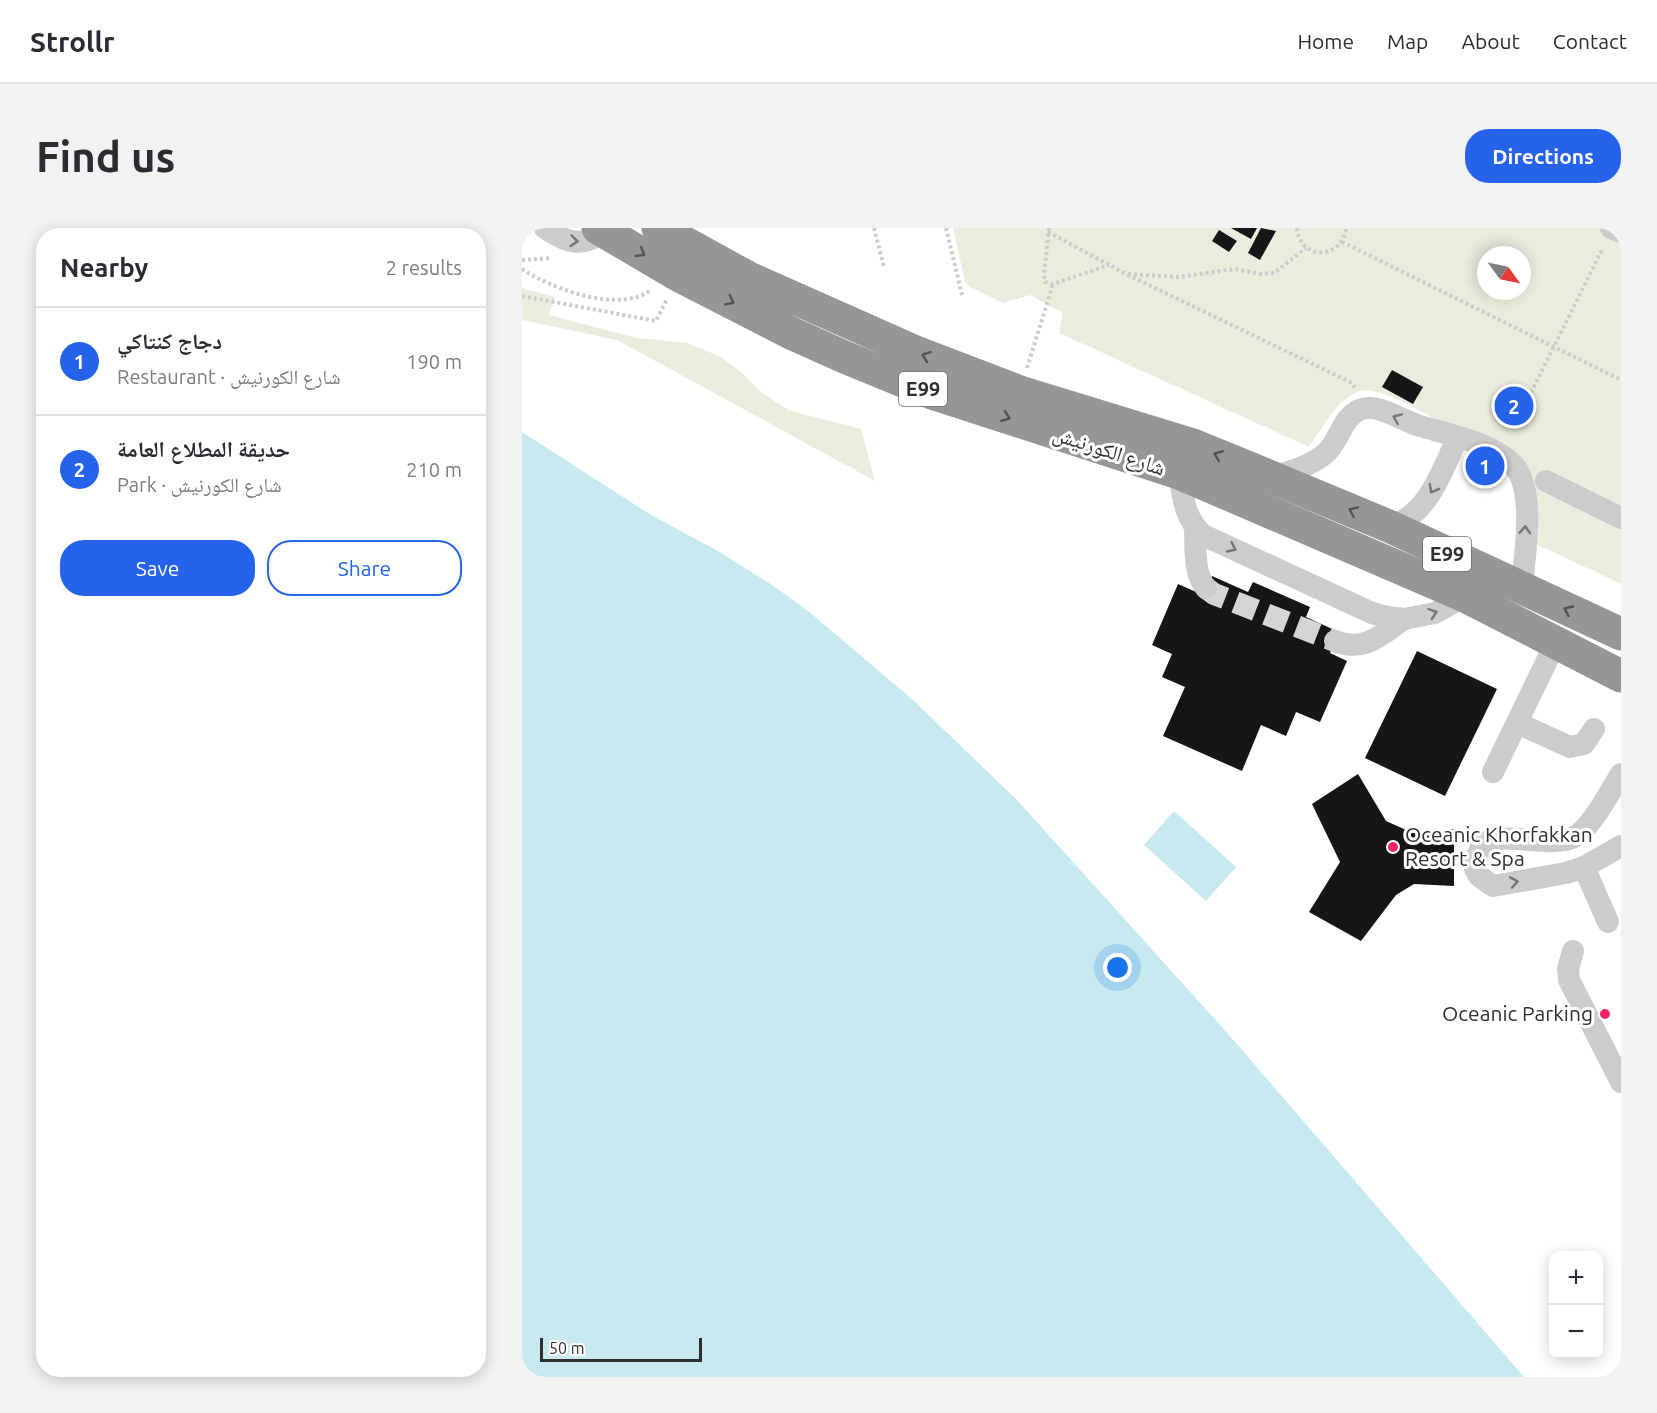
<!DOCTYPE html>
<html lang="en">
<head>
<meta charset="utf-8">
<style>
	body { margin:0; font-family:Ubuntu,"Noto Naskh Arabic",sans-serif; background:#f2f2f3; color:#2b2b33 }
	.controls { position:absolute; right:18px; bottom:18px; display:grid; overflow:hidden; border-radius:12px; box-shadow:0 3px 15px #0003 }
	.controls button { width:54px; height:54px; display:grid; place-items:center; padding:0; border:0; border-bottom:2px solid #e1e1e2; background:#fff; color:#2b2b33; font:30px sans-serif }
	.compass { position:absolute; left:955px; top:18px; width:54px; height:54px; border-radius:50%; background:#fff; box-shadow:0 3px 15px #0003; rotate:123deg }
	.scale { position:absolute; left:18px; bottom:15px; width:162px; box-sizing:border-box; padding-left:6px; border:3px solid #2f2f2f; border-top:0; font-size:16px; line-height:21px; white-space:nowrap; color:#2f2f2f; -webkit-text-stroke:4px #fff; paint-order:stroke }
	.you { position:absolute; left:596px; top:740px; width:21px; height:21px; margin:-15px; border:4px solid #fff; border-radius:50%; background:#1a73e8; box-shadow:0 0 0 9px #1a73e833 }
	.badge { display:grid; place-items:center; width:39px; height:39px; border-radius:50%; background:#2563eb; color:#fff; font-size:20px; font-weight:700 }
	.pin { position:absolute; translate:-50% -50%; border:3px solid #fff; box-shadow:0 2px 6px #0006 }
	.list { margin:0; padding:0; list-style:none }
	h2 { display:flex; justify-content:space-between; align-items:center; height:78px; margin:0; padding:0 24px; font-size:26px }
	h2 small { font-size:20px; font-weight:400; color:#7c7c81 }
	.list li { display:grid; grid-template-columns:39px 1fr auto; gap:18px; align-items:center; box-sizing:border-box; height:108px; padding:0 24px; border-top:2px solid #e1e1e2 }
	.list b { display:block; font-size:22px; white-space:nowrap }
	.list p { margin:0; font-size:20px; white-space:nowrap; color:#7c7c81 }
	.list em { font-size:20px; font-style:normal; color:#7c7c81 }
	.actions { display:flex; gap:12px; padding:18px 24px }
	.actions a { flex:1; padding:14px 0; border:2px solid #2563eb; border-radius:24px; text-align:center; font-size:21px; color:#2563eb }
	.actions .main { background:#2563eb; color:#fff }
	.map { position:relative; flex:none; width:1099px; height:1149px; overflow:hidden; border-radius:24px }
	header { display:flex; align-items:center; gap:36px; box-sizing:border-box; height:84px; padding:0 30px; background:#fff; border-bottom:2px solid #e1e1e2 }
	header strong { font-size:28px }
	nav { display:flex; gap:33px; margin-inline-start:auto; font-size:21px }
	.intro { display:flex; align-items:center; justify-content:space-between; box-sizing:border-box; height:144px; padding:0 36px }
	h1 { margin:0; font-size:42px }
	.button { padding:15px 27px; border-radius:24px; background:#2563eb; color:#fff; font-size:21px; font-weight:700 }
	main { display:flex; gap:36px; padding:0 36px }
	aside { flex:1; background:#fff; border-radius:24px; box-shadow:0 3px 15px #0003 }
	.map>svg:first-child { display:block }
	.green { fill:#eaeddc; fill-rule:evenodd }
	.water { fill:#c7e9ef }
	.building { fill:#161616 }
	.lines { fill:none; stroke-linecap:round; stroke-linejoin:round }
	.minor-tunnel { stroke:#d5d5d5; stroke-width:22; stroke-dasharray:22 11; stroke-linecap:butt }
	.path { stroke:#ccc; stroke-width:4; stroke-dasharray:3 3; stroke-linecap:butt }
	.minor { stroke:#ccc; stroke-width:22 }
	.highway { stroke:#969696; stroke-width:33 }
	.oneway { stroke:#767676 }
	.oneway2 { stroke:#535353 }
	.poi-dot { fill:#f22665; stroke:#fff; stroke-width:2 }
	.labels { text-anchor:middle; stroke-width:6; stroke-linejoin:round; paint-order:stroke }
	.shield { fill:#fff; stroke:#6d6d6d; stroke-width:1.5 }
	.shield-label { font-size:20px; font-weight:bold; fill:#2f2f2f }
	.street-label { font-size:21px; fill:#2f2f2f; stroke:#fff }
	.poi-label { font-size:21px; fill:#2f2f2f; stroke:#fff; text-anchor:start }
</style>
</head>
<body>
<header>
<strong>Strollr</strong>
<nav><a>Home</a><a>Map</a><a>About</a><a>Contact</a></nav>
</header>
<div class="intro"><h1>Find us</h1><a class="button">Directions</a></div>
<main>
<aside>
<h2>Nearby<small>2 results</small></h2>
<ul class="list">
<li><span class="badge">1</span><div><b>دجاج كنتاكي</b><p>Restaurant · شارع الكورنيش</p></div><em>190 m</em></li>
<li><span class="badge">2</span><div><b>حديقة المطلاع العامة</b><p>Park · شارع الكورنيش</p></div><em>210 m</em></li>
</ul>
<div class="actions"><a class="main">Save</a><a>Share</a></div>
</aside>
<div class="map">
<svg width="1099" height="1149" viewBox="0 0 1099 1149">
	<rect width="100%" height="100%" fill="#fff"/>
	<!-- green -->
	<g class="green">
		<path d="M431 0H1099V356L1014 316 1010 259C981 237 868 150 835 164 814 173 800 201 787 219L537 105 541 85 508 67 481 75 448 59 443 54ZM964 27H1000V63H964Z"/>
		<path d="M0 60 33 69 27 87 115 110 165 115 197 128 219 144 239 164 266 182 339 201 353 253 95 112 0 92Z"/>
	</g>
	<!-- water -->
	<g class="water">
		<path d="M0 204 129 287 196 323 250 357 285 382 390 471 495 572 708 808 1002 1149H0Z"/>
		<path d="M652 583 714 639 684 673 622 617Z"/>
	</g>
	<!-- building -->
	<g class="building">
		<path d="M709 0H735L729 11Z"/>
		<path d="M739 0 754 3 738 32 726 25Z"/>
		<path d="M697 2 715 13 707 24 690 13Z"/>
		<path d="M870 142 901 159 891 176 860 159Z"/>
		<path d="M690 348 726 364 731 354 788 379 784 389 817 404 808 425 825 433 798 494 774 484 764 508 739 497 720 543 641 508 663 459 640 449 650 426 630 417 656 356 681 367Z"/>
		<path d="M895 423 975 461 923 568 843 530Z"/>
		<path d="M836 546 864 593 891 605 932 601V658L892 656 874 667 839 713 787 684 818 634 790 576Z"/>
	</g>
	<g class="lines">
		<!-- minor-tunnel -->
		<path class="minor-tunnel" d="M684 360 692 366 813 413"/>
		<!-- path -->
		<g class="path">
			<path d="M352 0 362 39"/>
			<path d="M424 0 440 67"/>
			<path d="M527 0 522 46 523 54 531 56 587 37"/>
			<path d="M775 0C778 33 820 32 824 0"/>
			<path d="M526 4 604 46 830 155 834 162"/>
			<path d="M820 14 1099 152"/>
			<path d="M0 32 29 30"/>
			<path d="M0 41C30 61 97 86 129 62"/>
			<path d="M606 46 656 49 713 41 739 46 752 45 784 20"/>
			<path d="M0 68 134 93 145 71"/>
			<path d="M505 140 531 56"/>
			<path d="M993 197 1081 20"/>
		</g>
		<!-- minor -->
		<g class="minor">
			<path d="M23 0C43 14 61 21 81 3"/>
			<path d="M1089 0 1099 4"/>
			<path d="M657 245C661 269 662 290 681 307L850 385 865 389 882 391 913 385 943 368"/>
			<path d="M750 249C769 243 789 238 804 225 817 213 821 189 837 182 856 174 880 193 898 198 925 206 975 216 993 239 1014 266 1002 329 1000 361"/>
			<path d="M1024 253 1099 290"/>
			<path d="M869 299C908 284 919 244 936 209"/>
			<path d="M673 300C674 319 671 345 684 360"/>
			<path d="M813 413C842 425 859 407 882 391"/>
			<path d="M995 495 1048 519 1062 516 1072 501"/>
			<path d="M971 544 1033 416"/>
			<path d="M1099 546C1088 563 1069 601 1052 609 1028 622 972 599 959 619 955 625 954 634 953 641L957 648 971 658 1044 645 1062 639 1099 618"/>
			<path d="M1062 639 1086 694"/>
			<path d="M1051 723 1046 741 1047 752 1099 854"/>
		</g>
		<!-- highway -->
		<g class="highway">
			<path d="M76 0 156 47 271 106 320 128 410 165 657 245 943 368 1099 448"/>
			<path d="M136 0 227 50 396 125 498 164 671 217 708 232 869 299 1099 406"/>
		</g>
	</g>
	<!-- one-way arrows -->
	<defs><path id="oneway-chevron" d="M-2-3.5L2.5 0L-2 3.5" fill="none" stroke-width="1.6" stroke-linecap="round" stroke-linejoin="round" transform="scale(1.5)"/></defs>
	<g class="oneway">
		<use href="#oneway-chevron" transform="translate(52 13) rotate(6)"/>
		<use href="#oneway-chevron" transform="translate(875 190) rotate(-157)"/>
		<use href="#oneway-chevron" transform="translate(911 261) rotate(118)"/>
		<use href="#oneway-chevron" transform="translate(1003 302) rotate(-87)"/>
		<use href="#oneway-chevron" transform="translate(710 320) rotate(25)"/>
		<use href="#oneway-chevron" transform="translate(911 385) rotate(-19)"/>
		<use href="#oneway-chevron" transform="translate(992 654) rotate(-10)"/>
	</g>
	<g class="oneway2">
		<use href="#oneway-chevron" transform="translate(119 25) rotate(30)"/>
		<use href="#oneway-chevron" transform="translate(208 73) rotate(27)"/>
		<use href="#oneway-chevron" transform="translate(404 128) rotate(-159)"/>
		<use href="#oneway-chevron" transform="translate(484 189) rotate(20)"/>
		<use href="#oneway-chevron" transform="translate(696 227) rotate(-158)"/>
		<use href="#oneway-chevron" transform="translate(831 283) rotate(-157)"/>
		<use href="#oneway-chevron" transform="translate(1046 382) rotate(-155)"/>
	</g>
	<!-- markers -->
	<g class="poi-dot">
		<circle cx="871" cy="619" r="6"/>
		<circle cx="1083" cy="786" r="6"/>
	</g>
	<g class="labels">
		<!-- shield labels -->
		<g class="shield">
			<rect x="377" y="144" width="48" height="34" rx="4.5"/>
			<rect x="901" y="309" width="48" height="34" rx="4.5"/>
		</g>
		<g class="shield-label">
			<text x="401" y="168">E99</text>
			<text x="925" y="333">E99</text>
		</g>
		<!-- street labels -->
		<g class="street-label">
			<text transform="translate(587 223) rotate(18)" y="7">شارع الكورنيش</text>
		</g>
		<!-- poi labels -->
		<g class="poi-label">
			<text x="883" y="614">Oceanic Khorfakkan<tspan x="883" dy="24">Resort &amp; Spa</tspan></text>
			<text x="1071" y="793" text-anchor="end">Oceanic Parking</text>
		</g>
	</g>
</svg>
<div class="controls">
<button>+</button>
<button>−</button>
</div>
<svg class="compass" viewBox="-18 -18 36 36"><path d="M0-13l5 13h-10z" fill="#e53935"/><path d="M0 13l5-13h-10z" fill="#7c7c81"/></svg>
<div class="scale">50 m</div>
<div class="you"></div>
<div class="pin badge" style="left:963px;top:238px">1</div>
<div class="pin badge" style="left:992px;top:178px">2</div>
</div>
</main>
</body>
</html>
